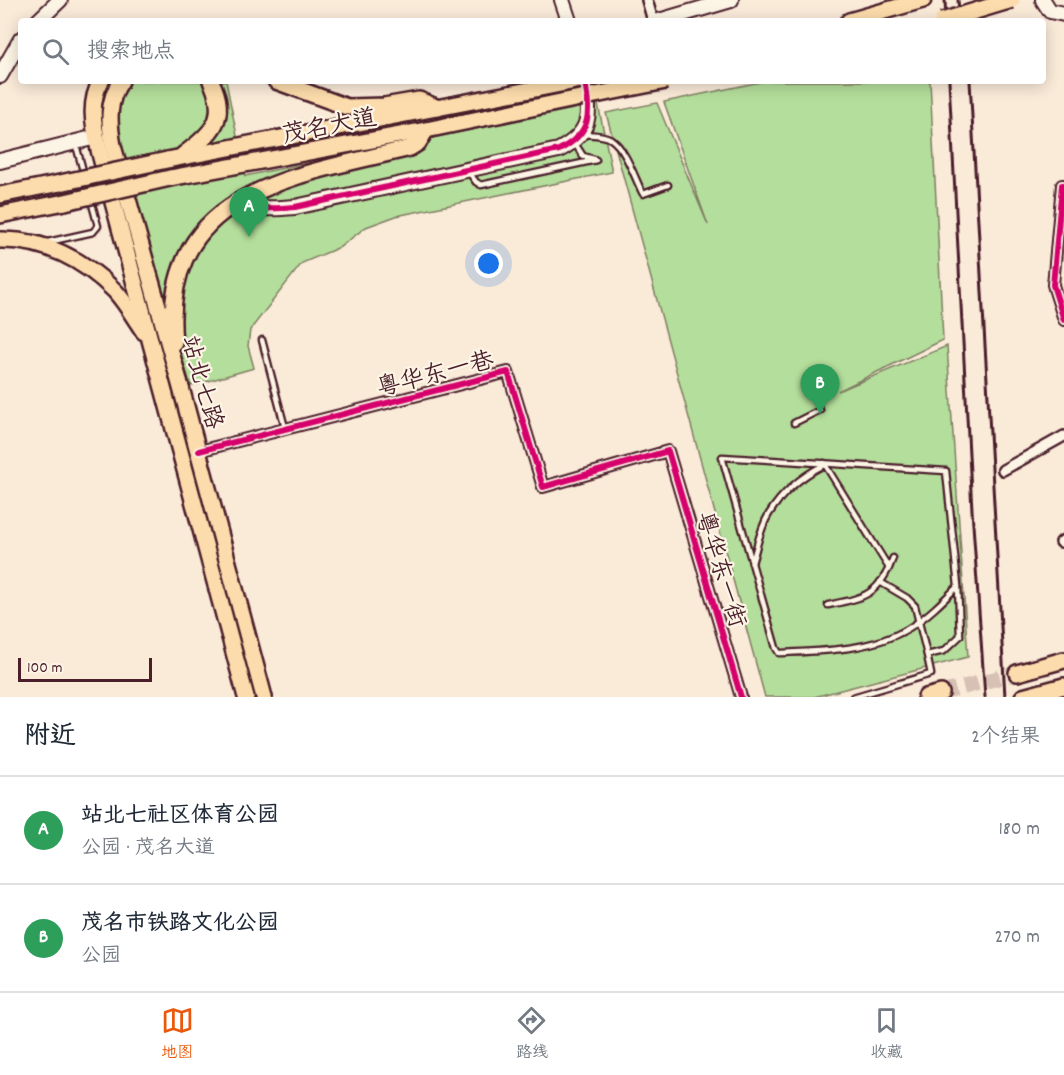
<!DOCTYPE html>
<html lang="zh">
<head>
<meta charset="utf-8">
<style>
	body { margin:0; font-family:Dekko,"LXGW WenKai TC",sans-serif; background:#f6f6f7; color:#1f2937 }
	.scale { position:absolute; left:18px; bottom:15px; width:134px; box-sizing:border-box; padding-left:6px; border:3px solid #4a1f2b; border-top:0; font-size:16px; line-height:21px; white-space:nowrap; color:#4a1f2b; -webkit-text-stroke:4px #fcf5e5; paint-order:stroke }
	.you { position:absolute; left:489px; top:264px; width:21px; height:21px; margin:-15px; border:4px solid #fff; border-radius:50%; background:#1a73e8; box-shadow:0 0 0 9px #1a73e833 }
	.badge { display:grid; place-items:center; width:39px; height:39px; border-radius:50%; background:#ea580c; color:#fff; font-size:20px; font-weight:700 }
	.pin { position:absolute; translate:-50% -50px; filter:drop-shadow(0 2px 3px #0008) }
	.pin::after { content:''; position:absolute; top:32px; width:21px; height:18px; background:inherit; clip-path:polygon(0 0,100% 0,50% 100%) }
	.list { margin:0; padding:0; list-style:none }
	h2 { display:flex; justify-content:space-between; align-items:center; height:78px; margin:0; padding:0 24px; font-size:26px }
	h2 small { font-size:20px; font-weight:400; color:#747a83 }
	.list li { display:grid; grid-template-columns:39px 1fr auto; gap:18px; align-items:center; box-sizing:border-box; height:108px; padding:0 24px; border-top:2px solid #e0e1e3 }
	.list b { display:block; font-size:22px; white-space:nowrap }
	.list p { margin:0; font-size:20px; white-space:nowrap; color:#747a83 }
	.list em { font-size:20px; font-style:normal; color:#747a83 }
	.icon { flex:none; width:33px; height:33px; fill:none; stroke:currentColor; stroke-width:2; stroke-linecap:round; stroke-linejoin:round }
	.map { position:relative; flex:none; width:1064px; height:697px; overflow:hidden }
	.search { position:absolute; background:#fff; box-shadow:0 3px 15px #0003; left:18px; right:18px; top:18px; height:66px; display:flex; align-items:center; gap:15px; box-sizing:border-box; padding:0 21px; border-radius:6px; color:#747a83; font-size:22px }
	.sheet { height:294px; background:#fff }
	nav { display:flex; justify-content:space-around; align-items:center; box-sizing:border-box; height:84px; border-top:2px solid #e0e1e3; background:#fff; font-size:16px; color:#747a83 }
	nav a { display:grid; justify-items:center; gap:3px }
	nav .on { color:#ea580c }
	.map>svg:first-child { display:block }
	.green { fill:#b4de9b; stroke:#7f7e63; stroke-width:1.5 }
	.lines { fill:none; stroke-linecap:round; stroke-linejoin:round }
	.primary-tunnel { stroke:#d7c1b5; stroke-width:15; stroke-dasharray:15 8; stroke-linecap:butt }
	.lane-casing { stroke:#4a1f2b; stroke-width:9 }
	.street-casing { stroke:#4a1f2b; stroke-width:14 }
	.secondary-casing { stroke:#4a1f2b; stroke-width:18 }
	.primary-casing { stroke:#4a1f2b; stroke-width:20 }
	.lane { stroke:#fcf5e5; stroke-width:4.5 }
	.street { stroke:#fcf5e5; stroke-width:9 }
	.secondary { stroke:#fcf5e5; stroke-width:14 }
	.primary { stroke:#fcdcac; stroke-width:15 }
	.rail { stroke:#4a1f2b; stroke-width:3 }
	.primary-bridge-casing { stroke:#4a1f2b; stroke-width:20; stroke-linecap:butt }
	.primary-bridge { stroke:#fcdcac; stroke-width:15 }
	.cycleway-casing { stroke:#fcf5e5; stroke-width:10 }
	.cycleway { stroke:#d6006c; stroke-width:6 }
	.labels { text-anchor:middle; stroke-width:4.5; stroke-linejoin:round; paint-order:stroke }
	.street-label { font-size:24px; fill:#4a1f2b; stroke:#fcf5e5 }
</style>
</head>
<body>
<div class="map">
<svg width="1064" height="697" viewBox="0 0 1064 697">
	<rect width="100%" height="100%" fill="#faead8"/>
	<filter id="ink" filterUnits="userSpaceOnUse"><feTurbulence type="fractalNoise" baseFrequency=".0167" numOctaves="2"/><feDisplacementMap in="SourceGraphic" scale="12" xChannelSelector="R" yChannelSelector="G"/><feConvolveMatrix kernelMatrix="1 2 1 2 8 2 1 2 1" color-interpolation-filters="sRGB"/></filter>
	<g filter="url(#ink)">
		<!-- green -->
		<g class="green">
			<path d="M126 81H226L245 176 598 104 612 172 396 216 366 227 340 247 302 263 250 330 248 346 254 368 191 386 133 202 116 130 118 93Z"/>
			<path d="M765 81H930L943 340 838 391 947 346 968 657 814 697H765L606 113 657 103 708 225 664 102Z"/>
		</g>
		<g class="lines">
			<!-- primary-tunnel -->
			<path class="primary-tunnel" d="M941 693 1017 673"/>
			<defs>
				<g id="lane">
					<path d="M582 134C591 135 603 134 611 139 626 149 635 179 643 194L668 185"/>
					<path d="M574 142 583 156 594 159"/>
					<path d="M468 171 476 182 481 185 596 160"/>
					<path d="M48 242 93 232 98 226 76 145"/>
					<path d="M262 340 285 428"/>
					<path d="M794 423 820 410"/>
					<path d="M824 463 889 568"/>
					<path d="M752 563C757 547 760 528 769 514 782 493 802 476 824 465"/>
					<path d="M880 582 907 598 915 606 927 655"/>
					<path d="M828 605C863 598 879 596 893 558"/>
					<path d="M853 697 931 674 927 655 944 651 960 636 958 586 946 471 722 457 776 648 779 653C821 651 872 651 909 628 927 617 943 601 958 586"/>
				</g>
				<g id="street">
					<path d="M647 0 653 21"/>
					<path d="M1064 185H1062L1053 285 1064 320"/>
					<path d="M199 451 508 372 543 487 668 451 741 697"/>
					<path d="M1003 470 1064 436"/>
					<path d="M1061 542 1064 540"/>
				</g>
				<g id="secondary">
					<path d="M562 0 569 21"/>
					<path d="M1043 0 1050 11 1064 14"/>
					<path d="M38 21 60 0"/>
					<path d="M659 21 731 0"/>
					<path d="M0 76 21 39"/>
					<path d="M0 161 96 137"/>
					<path d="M236 201C257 210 273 209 295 207L559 150C593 132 590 114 585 81"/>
				</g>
				<g id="primary">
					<path d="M849 21 923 0"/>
					<path d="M101 81C88 103 94 127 99 150L246 697"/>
					<path d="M121 81C107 101 109 123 113 146L180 384 264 697"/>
					<path d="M276 81 347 107 384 106 419 100 438 108"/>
					<path d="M183 155C213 133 229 118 211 81"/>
					<path d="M167 160 576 81"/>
					<path d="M170 178 426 130 575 99"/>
					<path d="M0 195 60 183"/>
					<path d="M0 215 65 202"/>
					<path d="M0 240C44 239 84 260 115 291 126 303 135 319 144 332"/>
					<path d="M174 342C159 189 298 176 410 148L418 143 426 130"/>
					<path d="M1017 673 1064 660"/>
					<path d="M926 697 941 693"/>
					<path d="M1023 697 1064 686"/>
				</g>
			</defs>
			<!-- lane casing -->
			<use href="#lane" class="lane-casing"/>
			<!-- street casing -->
			<use href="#street" class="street-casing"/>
			<!-- secondary casing -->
			<use href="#secondary" class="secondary-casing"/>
			<!-- primary casing -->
			<use href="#primary" class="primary-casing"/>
			<!-- lane -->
			<use href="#lane" class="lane"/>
			<!-- street -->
			<use href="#street" class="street"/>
			<!-- secondary -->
			<use href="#secondary" class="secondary"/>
			<!-- primary -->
			<use href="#primary" class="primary"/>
			<!-- rail -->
			<g class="rail">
				<path d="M945 0 946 21"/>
				<path d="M958 0 960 21"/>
				<path d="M949 81 972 510 985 697"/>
				<path d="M970 81 1005 697"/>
			</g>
			<defs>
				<g id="primary-bridge">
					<path d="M942 21 1012 0"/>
					<path d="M575 99 666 81"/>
					<path d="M60 183 167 160"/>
					<path d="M65 202 170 178"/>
				</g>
			</defs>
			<!-- primary-bridge casing -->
			<use href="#primary-bridge" class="primary-bridge-casing"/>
			<!-- primary-bridge -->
			<use href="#primary-bridge" class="primary-bridge"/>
			<defs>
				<g id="cycleway">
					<path d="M1064 185H1062L1053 285 1064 320"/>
					<path d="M236 201C257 210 273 209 295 207L559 150C593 132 590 114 585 81"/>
					<path d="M199 451 508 372 543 487 668 451 741 697"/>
				</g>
			</defs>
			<!-- cycleway casing -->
			<use href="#cycleway" class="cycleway-casing"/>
			<!-- cycleway -->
			<use href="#cycleway" class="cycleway"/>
		</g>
	</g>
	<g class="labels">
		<!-- street labels -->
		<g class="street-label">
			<text transform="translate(329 125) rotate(-11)" y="8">茂名大道</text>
			<text transform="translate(435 373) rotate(-14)" y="8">粤华东一巷</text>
			<text transform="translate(203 382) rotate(74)" y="8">站北七路</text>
			<text transform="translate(722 569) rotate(73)" y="8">粤华东一街</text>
		</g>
	</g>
</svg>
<div class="scale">100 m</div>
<div class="you"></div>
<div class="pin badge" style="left:249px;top:237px;background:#2e9e5b">A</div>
<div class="pin badge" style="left:820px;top:414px;background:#2e9e5b">B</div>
<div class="search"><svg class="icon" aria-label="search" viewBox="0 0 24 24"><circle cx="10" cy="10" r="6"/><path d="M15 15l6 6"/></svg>搜索地点</div>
</div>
<section class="sheet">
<h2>附近<small>2个结果</small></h2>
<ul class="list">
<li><span class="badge" style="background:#2e9e5b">A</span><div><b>站北七社区体育公园</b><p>公园 · 茂名大道</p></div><em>180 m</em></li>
<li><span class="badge" style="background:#2e9e5b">B</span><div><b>茂名市铁路文化公园</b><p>公园</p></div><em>270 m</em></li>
</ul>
</section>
<nav>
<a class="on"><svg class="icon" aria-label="map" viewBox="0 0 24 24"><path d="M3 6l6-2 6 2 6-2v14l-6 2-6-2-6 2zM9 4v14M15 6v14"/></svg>地图</a>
<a><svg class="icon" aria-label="directions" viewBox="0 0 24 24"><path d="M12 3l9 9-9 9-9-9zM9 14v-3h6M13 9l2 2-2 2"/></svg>路线</a>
<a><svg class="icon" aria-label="saved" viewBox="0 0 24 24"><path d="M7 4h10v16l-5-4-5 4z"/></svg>收藏</a>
</nav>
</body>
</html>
